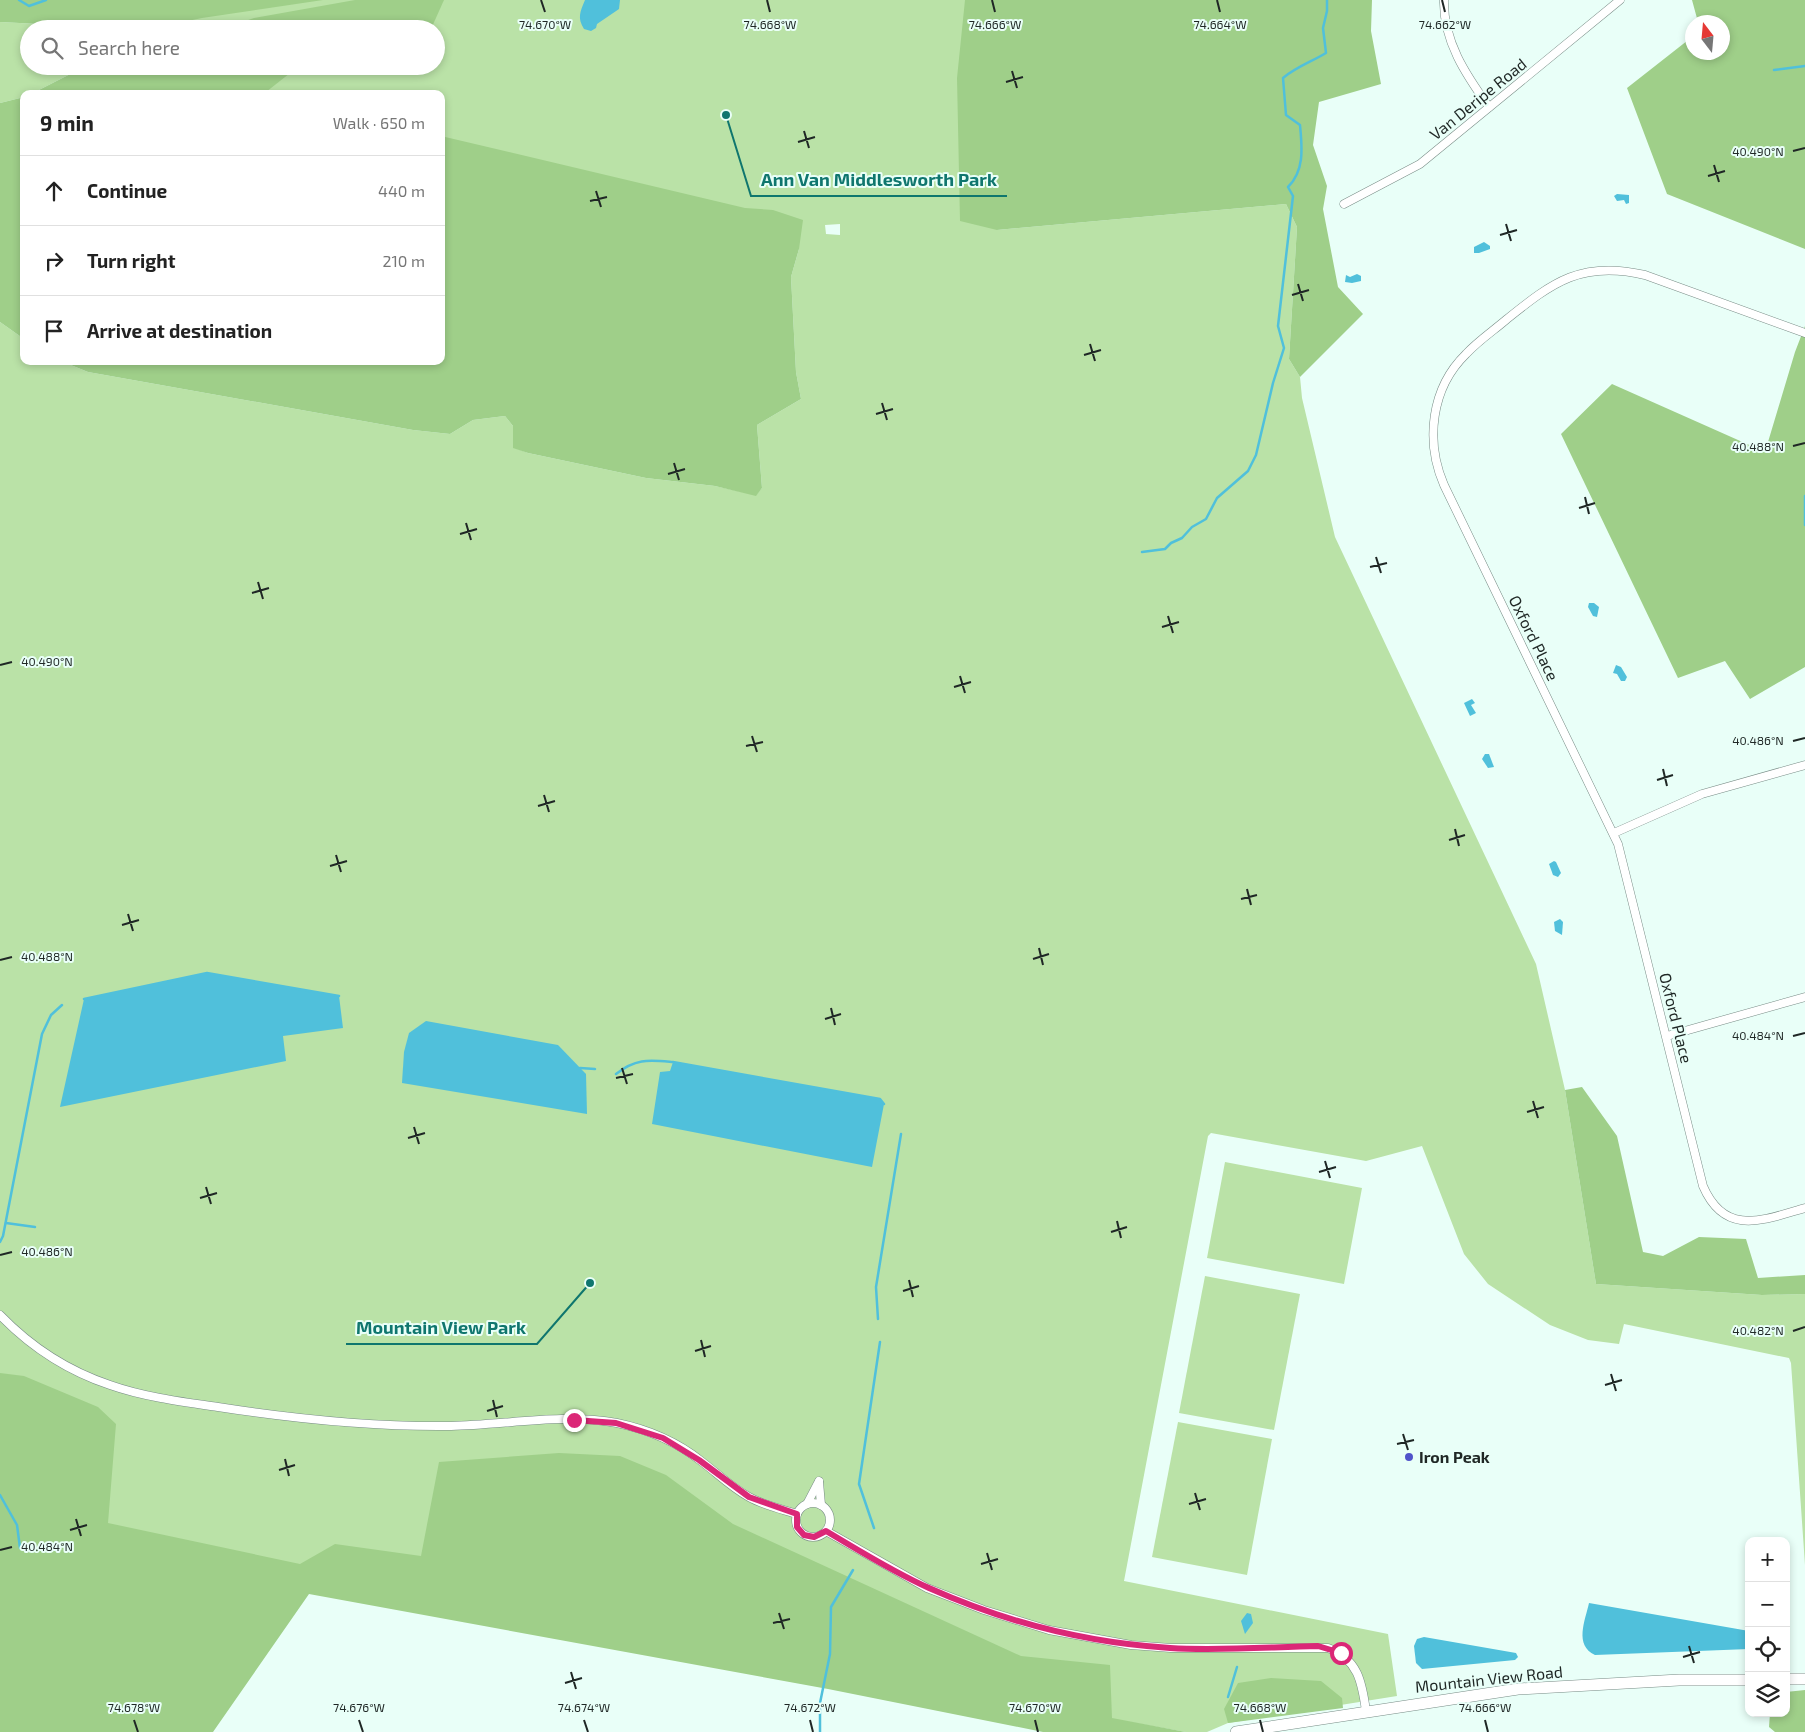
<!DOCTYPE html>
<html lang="en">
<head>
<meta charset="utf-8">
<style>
	body { margin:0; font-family:"Exo 2",sans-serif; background:#f2f2f2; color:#222 }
	.controls { position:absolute; right:15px; bottom:15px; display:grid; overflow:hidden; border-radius:10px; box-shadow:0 2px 8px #0003 }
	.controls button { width:45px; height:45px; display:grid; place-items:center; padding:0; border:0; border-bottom:1px solid #e0e0e0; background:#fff; color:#222; font:25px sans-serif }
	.compass { position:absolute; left:1685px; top:15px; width:45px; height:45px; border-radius:50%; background:#fff; box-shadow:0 2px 8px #0003; rotate:344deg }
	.stop { position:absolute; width:15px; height:15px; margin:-11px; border:4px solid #db2777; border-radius:50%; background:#fff }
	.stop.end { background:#db2777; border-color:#fff; box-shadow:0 1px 5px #0008 }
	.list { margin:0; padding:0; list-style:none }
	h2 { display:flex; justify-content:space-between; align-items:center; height:65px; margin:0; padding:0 20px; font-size:21px }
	h2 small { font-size:16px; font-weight:400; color:#767676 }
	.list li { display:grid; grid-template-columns:32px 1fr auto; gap:15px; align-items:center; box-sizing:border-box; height:70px; padding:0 20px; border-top:1px solid #e0e0e0 }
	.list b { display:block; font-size:19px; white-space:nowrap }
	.list em { font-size:16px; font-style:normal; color:#767676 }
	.icon { flex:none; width:28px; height:28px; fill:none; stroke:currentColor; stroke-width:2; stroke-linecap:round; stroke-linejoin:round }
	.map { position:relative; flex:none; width:1805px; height:1732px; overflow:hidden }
	.search { position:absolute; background:#fff; box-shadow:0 2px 8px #0003; left:20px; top:20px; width:425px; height:55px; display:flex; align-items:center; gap:12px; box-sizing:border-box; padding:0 18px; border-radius:28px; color:#767676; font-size:19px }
	.panel { position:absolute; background:#fff; box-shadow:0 2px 8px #0003; left:20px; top:90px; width:425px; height:275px; border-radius:10px }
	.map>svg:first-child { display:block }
	.green { fill:#bae2a7; fill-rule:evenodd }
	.forest { fill:#9fcf89 }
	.water { fill:#50c0db }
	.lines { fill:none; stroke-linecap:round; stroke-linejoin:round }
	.stream { stroke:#50c0db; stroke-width:2.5 }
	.street-casing { stroke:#788c86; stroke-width:9 }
	.secondary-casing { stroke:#788c86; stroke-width:12 }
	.street { stroke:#fff; stroke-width:8 }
	.secondary { stroke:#fff; stroke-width:11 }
	.route { stroke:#db2777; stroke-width:6 }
	.ticks { fill:none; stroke:#1f2725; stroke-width:2 }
	.poi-dot { fill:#5053ca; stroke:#e9fff8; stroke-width:2 }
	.labels { text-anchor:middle; stroke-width:4; stroke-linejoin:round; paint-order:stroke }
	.street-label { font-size:16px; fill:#1f2725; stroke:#e9fff8 }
	.poi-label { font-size:16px; font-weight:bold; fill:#1f2725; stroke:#e9fff8; text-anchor:start }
	.ticks-label { font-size:12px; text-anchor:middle; fill:#1f2725; stroke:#e9fff8; stroke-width:4; stroke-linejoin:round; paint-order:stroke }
	.leader { fill:none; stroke:#0f766e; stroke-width:2 }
	.callout-dot { fill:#0f766e; stroke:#e9fff8; stroke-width:2 }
	.callout-label { font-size:18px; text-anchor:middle; font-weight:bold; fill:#0f766e; stroke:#e9fff8; stroke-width:4; stroke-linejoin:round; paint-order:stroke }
</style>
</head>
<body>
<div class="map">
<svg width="1805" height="1732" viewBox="0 0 1805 1732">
	<rect width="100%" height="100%" fill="#e9fff8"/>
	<!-- green -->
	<g class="green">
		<path d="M139 0H988L997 230 1286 204 1297 227 1289 359 1300 377 1302 398 1335 537 1536 964 1565 1090 1596 1284 1762 1295 1805 1294V1565L1791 1363 1789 1358 1624 1324 1619 1344 1588 1340 1550 1325 1488 1284 1464 1254 1422 1146 1366 1161 1211 1133 1208 1136 1124 1581 1388 1634 1397 1696 1228 1723 1207 1732H1186L320 1579 99 1534 0 1374V322L24 339V361H61L88 372 413 430 450 434 473 420 505 416 513 426V447L528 453 646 478 715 486 756 495 762 488 757 425 801 399 796 372 791 277 799 249 441 137V94H263L161 66H436V29H113ZM840 224V235L826 234 825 225Z"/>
		<path d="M0 22 58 25 61 29H29V66H86L31 94H24V97L0 103Z"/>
		<path d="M1225 1162 1362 1188 1344 1284 1207 1258Z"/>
		<path d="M1205 1276 1300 1294 1274 1430 1179 1413Z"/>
		<path d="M1178 1422 1272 1439 1247 1575 1152 1557Z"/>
	</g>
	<!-- forest -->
	<g class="forest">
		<path d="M0 0H323L202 18 149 29H61L58 25 0 22Z"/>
		<path d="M355 0H444L431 29H222L254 18Z"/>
		<path d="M965 0H1372L1371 31 1381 84 1319 102 1313 145 1327 186 1323 209 1338 287 1363 314 1300 377 1289 359 1297 227 1286 204 997 230 960 221 957 78Z"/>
		<path d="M1692 0H1805V249L1667 194 1627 88 1692 37V52H1722V22H1698Z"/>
		<path d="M86 66H299L266 92 271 94H31Z"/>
		<path d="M24 97V339L0 322V103Z"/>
		<path d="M441 136 745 208 773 210 803 220 799 249 791 277 796 372 801 399 757 425 762 488 756 496 715 486 646 478 528 453 513 448V426L505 416 473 420 450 434 413 430 88 372 61 361H441Z"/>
		<path d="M1805 326V667L1750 699 1725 661 1678 678 1561 434 1612 384 1765 452 1795 352Z"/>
		<path d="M1582 1087 1617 1136 1643 1252 1663 1256 1699 1237 1746 1239 1758 1278 1805 1275V1294L1762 1295 1596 1284 1565 1090Z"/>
		<path d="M0 1373 24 1376 98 1407 116 1424 108 1523 300 1564 335 1544 421 1556 439 1462 559 1453 620 1456 666 1475 733 1524 1021 1656 1110 1665 1112 1718 1186 1732H1043L828 1689 309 1594 213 1732H0Z"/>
		<path d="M1271 1678 1321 1681 1342 1698 1343 1708 1228 1723 1224 1709 1238 1683Z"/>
		<path d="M1805 1690V1732H1775L1769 1727 1770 1713H1786V1692Z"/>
	</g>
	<!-- water -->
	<g class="water">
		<path d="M585 0H620L619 9 597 24 596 28 591 31 584 29C577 18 580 12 585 0Z"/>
		<path d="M1617 194 1629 195V203L1626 204 1624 200 1617 201 1614 196Z"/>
		<path d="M1484 242 1490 246V249L1479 253H1474V247Z"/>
		<path d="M1357 274 1361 276V281L1352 283 1345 282 1346 275 1350 277Z"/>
		<path d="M1589 603H1594L1599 607 1597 617 1593 616 1588 607Z"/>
		<path d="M1616 665 1621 667 1627 677 1625 681H1621L1617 674 1613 673Z"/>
		<path d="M1472 699 1475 703 1471 705 1476 713 1470 716 1464 703Z"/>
		<path d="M1485 754H1489L1494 767 1488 768 1482 759Z"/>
		<path d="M1554 861 1556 862 1561 873 1558 877 1553 875 1549 864Z"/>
		<path d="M1560 919 1563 922 1562 935 1555 931 1554 922Z"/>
		<path d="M207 973 339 996 343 1028 283 1036 286 1061 60 1107 84 999Z"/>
		<path d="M426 1021 558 1045 586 1074 587 1114 402 1083 404 1052 409 1033Z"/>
		<path d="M673 1062 880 1099 884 1104 872 1167 652 1124 660 1072 670 1071Z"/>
		<path d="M1589 1603 1749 1631V1649L1595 1655C1574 1645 1585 1621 1589 1603Z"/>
		<path d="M1247 1613 1251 1614 1253 1623 1245 1634 1241 1621Z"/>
		<path d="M1424 1637 1516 1653 1518 1657 1515 1660 1422 1669 1416 1663 1414 1646 1417 1639Z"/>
	</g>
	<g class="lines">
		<!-- stream -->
		<g class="stream">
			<path d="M19 0 29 6 46 0"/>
			<path d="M1774 70 1805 66"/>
			<path d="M1805 496V525"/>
			<path d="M1142 552 1165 549 1171 543 1182 538 1192 527 1206 519 1217 498 1248 471 1256 455 1273 383 1284 348 1278 326 1293 196 1288 187C1305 170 1302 147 1300 125L1286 115 1283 78C1296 67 1311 62 1326 53L1323 28 1327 11V0"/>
			<path d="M84 999 207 973 339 996"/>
			<path d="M580 1068 595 1069"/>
			<path d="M616 1074C636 1058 649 1060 673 1062L880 1099 884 1104"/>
			<path d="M6 1223 35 1227"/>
			<path d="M0 1242 3 1236 42 1034 51 1015 62 1005"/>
			<path d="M878 1319 876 1287 901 1134"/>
			<path d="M0 1495 17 1525 20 1548"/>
			<path d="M874 1528 859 1484 880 1342"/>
			<path d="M1228 1697 1237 1667"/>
			<path d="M820 1732V1703L830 1654 831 1607 853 1570"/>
		</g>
		<defs>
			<g id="street">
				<path d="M1444 0C1443 41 1466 75 1489 107"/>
				<path d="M1344 204 1420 164 1620 0"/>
				<path d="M1805 333 1645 275C1582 260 1553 282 1507 319 1493 331 1478 341 1466 354 1431 388 1425 441 1444 485L1618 844 1703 1186C1725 1237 1763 1220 1805 1208"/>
				<path d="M1614 833 1702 794 1805 765"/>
				<path d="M1667 1036 1805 997"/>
				<path d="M0 1315C30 1346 68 1371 110 1385 144 1397 183 1402 218 1407 295 1419 373 1427 451 1426 505 1425 563 1413 617 1423 646 1429 677 1442 701 1461 717 1473 731 1487 749 1497 763 1505 781 1509 797 1514"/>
				<path d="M819 1482 821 1505"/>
				<circle cx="813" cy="1520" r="17"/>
				<path d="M807 1504 819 1481"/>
				<path d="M826 1531 927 1588 984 1610 1049 1630 1131 1645 1171 1648H1328C1358 1659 1362 1682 1366 1711"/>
			</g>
			<g id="secondary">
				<path d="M1786 1679H1805"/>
				<path d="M1236 1732 1518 1689 1679 1680H1749"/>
			</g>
		</defs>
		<!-- street casing -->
		<use href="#street" class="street-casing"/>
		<!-- secondary casing -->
		<use href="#secondary" class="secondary-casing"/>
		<!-- street -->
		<use href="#street" class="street"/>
		<!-- secondary -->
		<use href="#secondary" class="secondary"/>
	</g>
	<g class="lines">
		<!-- route -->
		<path class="route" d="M574 1420 616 1423 663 1438 699 1460 749 1497 797 1514V1527L804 1535 814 1537 826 1531C860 1551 893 1572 929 1588 1005 1622 1087 1643 1170 1648 1219 1651 1269 1647 1318 1646L1341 1653"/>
	</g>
	<!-- ticks -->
	<path class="ticks" d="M541 0 545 12M767 0 770 12M992 0 995 12M1217 0 1220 12M1442 0 1445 12M1012 71 1017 88M1006 82 1023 77M804 131 809 148M798 142 815 137M1793 151 1805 148M1714 165 1719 182M1708 176 1725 171M596 191 601 207M590 201 607 197M1506 224 1511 241M1500 235 1517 230M1298 284 1303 301M1292 295 1309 290M1090 344 1095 361M1084 355 1101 350M882 403 887 420M876 414 893 409M1793 446 1805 443M674 463 679 480M668 474 685 469M1585 497 1589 514M1579 508 1595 503M466 523 471 540M460 534 477 529M1376 557 1381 573M1370 567 1387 563M258 582 263 599M252 593 269 588M1168 616 1173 633M1162 627 1179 622M0 665 12 662M960 676 965 693M954 687 971 682M752 736 757 752M1793 741 1805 738M746 746 763 742M1663 769 1667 786M1657 780 1673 775M544 795 549 812M538 806 555 801M1455 829 1459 846M1449 840 1465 835M336 855 341 872M330 866 347 861M1247 889 1251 905M1241 899 1257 895M128 914 133 931M122 925 139 920M1039 948 1043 965M1033 959 1049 954M0 960 12 957M831 1008 835 1025M825 1019 841 1014M1793 1036 1805 1033M622 1068 627 1084M616 1078 633 1074M1533 1101 1538 1118M1527 1112 1544 1107M414 1127 419 1144M408 1138 425 1133M1325 1161 1330 1178M1319 1172 1336 1167M206 1187 211 1204M200 1198 217 1193M1117 1221 1121 1238M1111 1232 1127 1227M0 1255 12 1252M909 1280 913 1297M903 1291 919 1286M1793 1331 1805 1327M701 1340 705 1357M695 1351 711 1346M1611 1374 1616 1391M1605 1385 1622 1380M493 1400 497 1417M487 1411 503 1406M1403 1434 1408 1450M1397 1444 1414 1440M285 1459 289 1476M279 1470 295 1465M1195 1493 1200 1510M1189 1504 1206 1499M76 1519 81 1536M70 1530 87 1525M0 1550 12 1547M987 1553 992 1570M981 1564 998 1559M779 1613 784 1629M773 1623 790 1619M1689 1646 1694 1663M1683 1657 1700 1652M571 1672 576 1689M565 1683 582 1678M134 1720 138 1732M359 1720 363 1732M584 1720 588 1732M810 1720 813 1732M1035 1720 1038 1732M1260 1720 1263 1732M1485 1720 1488 1732"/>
	<!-- markers -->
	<circle class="poi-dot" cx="1409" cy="1457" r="5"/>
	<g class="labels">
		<!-- street labels -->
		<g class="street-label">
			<text transform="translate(1478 99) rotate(-39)" y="6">Van Deripe Road</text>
			<text transform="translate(1534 638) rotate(64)" y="6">Oxford Place</text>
			<text transform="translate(1676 1018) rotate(76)" y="6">Oxford Place</text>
			<text transform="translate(1489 1679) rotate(-6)" y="6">Mountain View Road</text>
		</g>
		<!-- poi labels -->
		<g class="poi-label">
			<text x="1419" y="1463">Iron Peak</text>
		</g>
	</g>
	<g class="ticks-label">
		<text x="545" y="29">74.670°W</text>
		<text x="770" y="29">74.668°W</text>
		<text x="995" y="29">74.666°W</text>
		<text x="1220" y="29">74.664°W</text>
		<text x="1445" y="29">74.662°W</text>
		<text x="1758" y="156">40.490°N</text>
		<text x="1758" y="451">40.488°N</text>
		<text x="47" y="666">40.490°N</text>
		<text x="1758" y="745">40.486°N</text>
		<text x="47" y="961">40.488°N</text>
		<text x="1758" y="1040">40.484°N</text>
		<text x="47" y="1256">40.486°N</text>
		<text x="1758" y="1335">40.482°N</text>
		<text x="47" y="1551">40.484°N</text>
		<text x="134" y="1712">74.678°W</text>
		<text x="359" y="1712">74.676°W</text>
		<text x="584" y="1712">74.674°W</text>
		<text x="810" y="1712">74.672°W</text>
		<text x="1035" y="1712">74.670°W</text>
		<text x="1260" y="1712">74.668°W</text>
		<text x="1485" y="1712">74.666°W</text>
	</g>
	<!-- callouts -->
	<path class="leader" d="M726 115L751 196H1007M590 1283L537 1344H346"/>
	<g class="callout-dot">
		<circle cx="726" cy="115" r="5"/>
		<circle cx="590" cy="1283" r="5"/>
	</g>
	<g class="callout-label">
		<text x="879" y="186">Ann Van Middlesworth Park</text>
		<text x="441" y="1334">Mountain View Park</text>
	</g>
</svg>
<div class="controls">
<button>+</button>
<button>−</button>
<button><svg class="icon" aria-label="locate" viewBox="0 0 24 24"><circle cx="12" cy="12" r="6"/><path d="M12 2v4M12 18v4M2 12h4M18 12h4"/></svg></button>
<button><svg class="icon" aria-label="layers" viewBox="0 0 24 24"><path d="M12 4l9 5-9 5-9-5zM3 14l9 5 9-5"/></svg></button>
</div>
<svg class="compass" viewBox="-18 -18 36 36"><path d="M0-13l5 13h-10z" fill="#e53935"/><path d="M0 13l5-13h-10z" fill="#767676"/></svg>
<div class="stop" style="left:1341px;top:1653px"></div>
<div class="stop end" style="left:574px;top:1420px"></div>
<div class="search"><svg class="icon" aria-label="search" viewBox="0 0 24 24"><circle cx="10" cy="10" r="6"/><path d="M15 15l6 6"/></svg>Search here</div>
<section class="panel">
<h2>9 min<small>Walk · 650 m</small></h2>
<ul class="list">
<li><svg class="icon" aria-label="ahead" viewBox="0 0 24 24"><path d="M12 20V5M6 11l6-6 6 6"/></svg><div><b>Continue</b></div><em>440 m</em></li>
<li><svg class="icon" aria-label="right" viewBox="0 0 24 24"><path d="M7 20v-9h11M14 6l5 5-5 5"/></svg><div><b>Turn right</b></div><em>210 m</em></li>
<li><svg class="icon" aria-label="arrive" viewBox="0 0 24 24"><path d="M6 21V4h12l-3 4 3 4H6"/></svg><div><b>Arrive at destination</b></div></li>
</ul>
</section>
</div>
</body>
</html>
